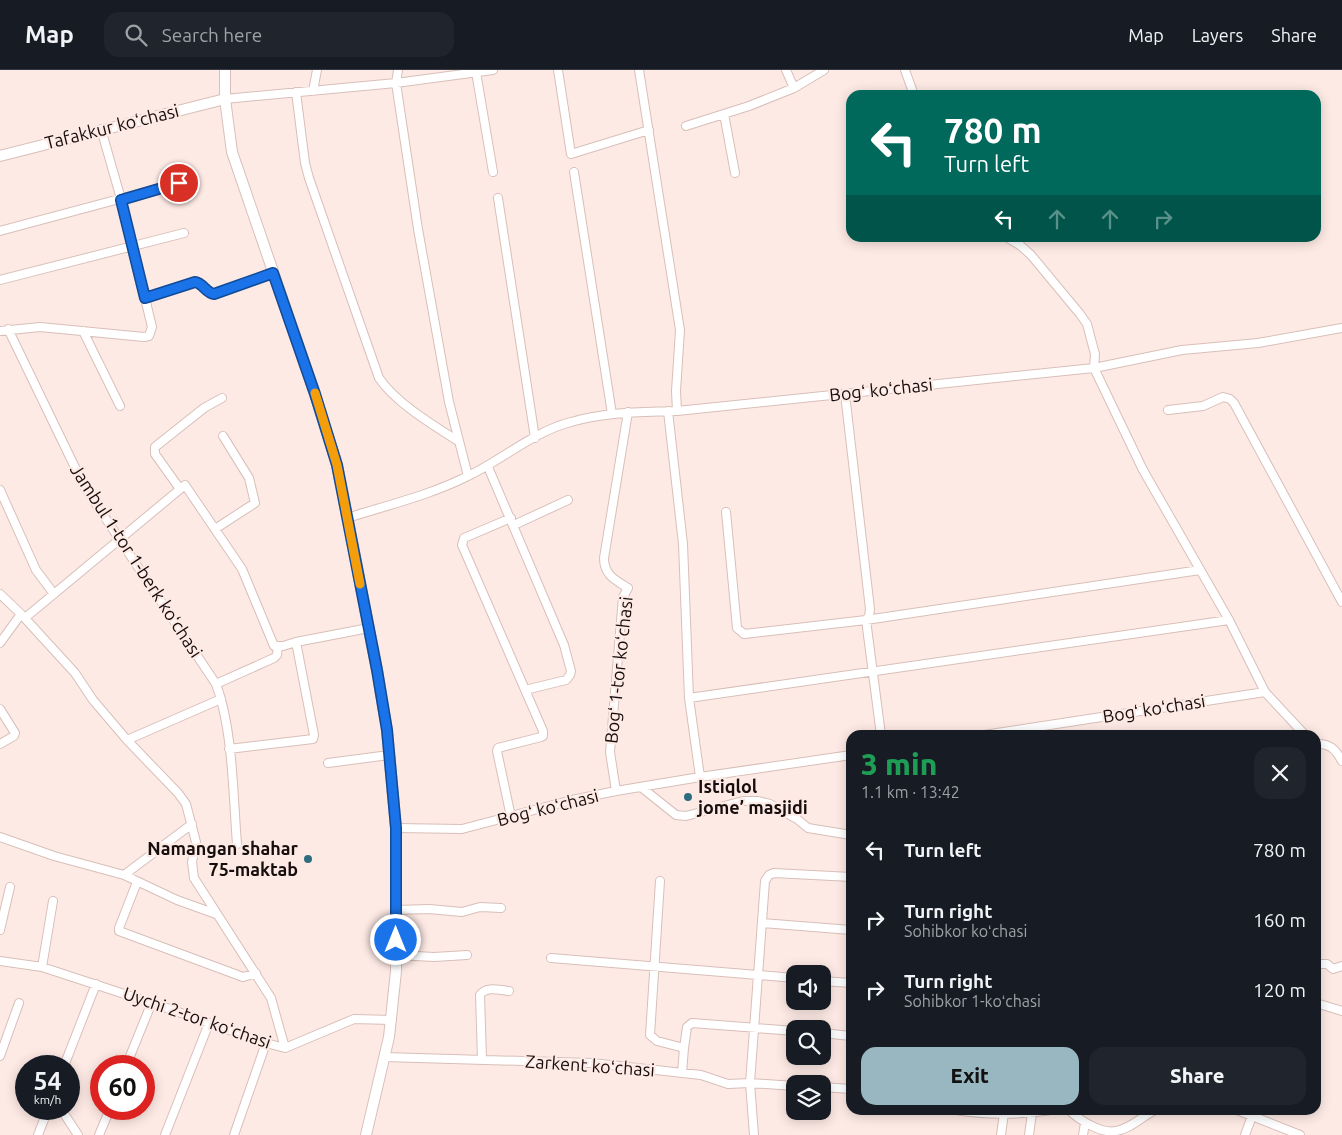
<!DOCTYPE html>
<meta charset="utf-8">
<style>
:root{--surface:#171b24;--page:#20242c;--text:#f1f3f6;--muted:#9ea1a6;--line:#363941;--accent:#98b7c1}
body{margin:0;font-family:Ubuntu,sans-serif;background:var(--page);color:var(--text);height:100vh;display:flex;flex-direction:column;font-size:19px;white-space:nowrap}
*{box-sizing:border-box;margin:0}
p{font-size:16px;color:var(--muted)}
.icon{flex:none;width:28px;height:28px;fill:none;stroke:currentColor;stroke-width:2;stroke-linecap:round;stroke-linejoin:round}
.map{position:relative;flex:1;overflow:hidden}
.sheet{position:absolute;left:846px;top:660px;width:475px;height:385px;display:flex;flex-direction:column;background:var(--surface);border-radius:15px;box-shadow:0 2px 12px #0003}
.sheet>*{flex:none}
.banner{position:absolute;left:846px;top:20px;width:475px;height:152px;border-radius:15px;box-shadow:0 2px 12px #0003;background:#00695c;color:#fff;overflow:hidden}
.buttons{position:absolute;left:786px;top:895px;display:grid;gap:10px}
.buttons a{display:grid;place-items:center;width:45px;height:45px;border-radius:10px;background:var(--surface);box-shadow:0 2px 12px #0003;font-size:25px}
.speed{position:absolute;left:15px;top:985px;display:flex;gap:10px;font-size:25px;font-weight:700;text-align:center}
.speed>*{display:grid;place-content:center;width:65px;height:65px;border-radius:50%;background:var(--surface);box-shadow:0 2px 12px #0003;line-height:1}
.speed small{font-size:12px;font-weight:400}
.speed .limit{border:8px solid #d22;background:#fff;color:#111}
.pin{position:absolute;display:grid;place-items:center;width:42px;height:42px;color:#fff;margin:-21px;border:2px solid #fff;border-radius:50%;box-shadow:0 1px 5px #0007}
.me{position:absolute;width:55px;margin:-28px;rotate:0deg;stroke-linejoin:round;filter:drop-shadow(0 0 4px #0008)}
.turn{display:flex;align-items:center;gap:18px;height:105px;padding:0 15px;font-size:22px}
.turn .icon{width:65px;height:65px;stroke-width:2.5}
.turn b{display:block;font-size:35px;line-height:42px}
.lanes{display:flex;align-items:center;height:48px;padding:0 15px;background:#0003;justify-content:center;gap:25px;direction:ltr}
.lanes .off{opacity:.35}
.round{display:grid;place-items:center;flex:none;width:52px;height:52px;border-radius:15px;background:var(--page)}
.head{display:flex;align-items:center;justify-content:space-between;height:85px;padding:0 15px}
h1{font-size:30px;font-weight:800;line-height:38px;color:#1e9e55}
.button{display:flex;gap:10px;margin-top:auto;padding:10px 15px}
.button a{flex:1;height:58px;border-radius:15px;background:var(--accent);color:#111;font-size:20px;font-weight:800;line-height:58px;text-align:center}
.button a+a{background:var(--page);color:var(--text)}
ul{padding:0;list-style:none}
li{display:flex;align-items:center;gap:15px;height:70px;padding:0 15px}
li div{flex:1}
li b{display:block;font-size:19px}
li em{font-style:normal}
header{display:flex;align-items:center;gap:30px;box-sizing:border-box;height:70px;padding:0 25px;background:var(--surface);border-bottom:1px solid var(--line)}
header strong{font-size:24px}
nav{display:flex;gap:28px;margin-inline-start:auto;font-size:18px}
.search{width:350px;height:45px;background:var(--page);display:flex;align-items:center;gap:12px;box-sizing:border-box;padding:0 18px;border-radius:15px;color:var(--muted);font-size:19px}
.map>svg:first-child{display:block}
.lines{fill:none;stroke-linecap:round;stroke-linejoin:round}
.minor-casing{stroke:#d8bfb9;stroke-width:10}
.major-casing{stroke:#d8bfb9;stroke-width:12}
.minor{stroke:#fff;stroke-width:8}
.major{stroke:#fff;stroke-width:10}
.route-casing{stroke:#114b97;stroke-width:12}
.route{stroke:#1a73e8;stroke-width:9}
.slow{stroke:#f59e0b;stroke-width:9}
.poi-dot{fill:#2c6e80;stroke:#feeae5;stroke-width:2}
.labels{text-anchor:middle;stroke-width:4.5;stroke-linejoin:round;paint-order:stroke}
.street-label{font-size:18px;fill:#160e0c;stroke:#feeae5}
.poi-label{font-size:18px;font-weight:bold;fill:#160e0c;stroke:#feeae5;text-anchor:start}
</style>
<header>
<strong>Map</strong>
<div class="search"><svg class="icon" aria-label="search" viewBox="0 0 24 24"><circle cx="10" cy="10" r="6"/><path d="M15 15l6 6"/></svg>Search here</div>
<nav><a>Map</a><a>Layers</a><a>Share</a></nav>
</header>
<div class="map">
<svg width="1342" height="1065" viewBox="0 0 1342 1065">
<rect width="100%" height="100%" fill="#feeae5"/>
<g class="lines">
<defs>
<path id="minor" d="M398 0 396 13 418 159 449 332 468 406
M558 0 571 84 649 60
M639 0 680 260 676 321 677 341
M786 0 794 18 824 0
M905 0 914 25
M476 2 493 102
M313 21 317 0
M296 22 305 93 309 108 379 308C396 333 433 355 458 371
M225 29 396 13 493 0
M724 44 735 103
M686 56 749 36 794 18
M574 102 612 344
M498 128 535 368
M0 161 179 113
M1008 168 1021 176 1031 185 1080 244 1087 254 1092 273 1095 284 1094 298 1143 400 1229 550 1265 622 1305 665
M0 210 184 163
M145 229 195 212C203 213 206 223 214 224L273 203
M8 259 84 416 216 614C233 659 233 725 237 774
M0 261 40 257 144 267 149 266 152 257 121 129 101 59
M83 261 120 336
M845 324 870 539 869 546 866 550 881 665
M1168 340 1203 336 1223 327 1230 329 1234 333 1342 532
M668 341 683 474 689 628 700 707
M488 397 564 575 571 601 570 605 566 610 525 620
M180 419 155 384V377L204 338 222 328
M0 420 36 500 54 524
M726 442 737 558 744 564 866 550 1200 500
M347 448C388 435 431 425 470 405 503 389 535 361 571 352 605 342 642 342 677 341L1094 298 1182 280 1258 273 1342 258
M511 448 464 468 462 475 543 661V666L541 667 498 678 497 681 511 747
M514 455 568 430
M215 459 255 433 249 408 223 366
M0 524 21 544 75 603 93 630 127 670 178 723 186 734 196 772 192 792 194 808 271 928 285 978
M25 548 185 415 242 499 274 576H283L296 572 369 558
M0 573 21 544
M216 614 274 588 277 585 278 576
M689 628 1229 550
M0 639 15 663 14 666 0 674
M984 665 1265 622
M127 670 221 629
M1316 674C1330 673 1336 680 1342 691
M229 679 313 669 314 665 296 572
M328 693 389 685
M641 717 676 745 686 746 743 731H758L770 734 797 749 808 758 851 765
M616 721 610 682 623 527 628 518C615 510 604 505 604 488L628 342
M396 758 462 759 572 730 616 721 700 707 851 685
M0 767 54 786 124 805 192 754
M124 805 177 830 216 844
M660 811 650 965 657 971 684 978 682 1003
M137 812 119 858V861L243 907 256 903
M396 840 429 839 462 842 480 837 501 838
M762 853 851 860
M0 860 10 817
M397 885 434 887 467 885
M551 888 795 908
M0 891 42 897 167 938 266 973 285 978 354 949 392 950
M1316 894H1327L1333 899 1342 896
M42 897 53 831
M822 911 851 913
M1316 933 1342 941
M822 963 851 966
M684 978 687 957 692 953 795 961
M0 986 19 933
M384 987 592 993 701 1005 728 1014 750 1013 795 1016
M482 989 480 925C486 916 499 920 509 921
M64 996 96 914
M126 996 152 932
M822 1017 851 1019
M61 1039 78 1065
M956 1040C987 1045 1019 1045 1051 1040
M1069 1040C1079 1050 1101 1064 1116 1061 1130 1059 1143 1046 1155 1040
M1237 1040 1300 1065
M38 1065 48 1039
M99 1065 110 1039
M165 1065 209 953
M234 1065 266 973
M754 1065 750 1013 765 811 769 805 774 803 851 807
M1001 1065 1004 1043
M1029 1065 1032 1043
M1083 1065 1085 1053
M1245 1065 1252 1046"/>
<path id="major" d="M225 0V29L232 82 315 324 337 395 377 600 387 660 396 758V901L389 967 366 1065
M0 86 225 29"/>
</defs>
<use href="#minor" class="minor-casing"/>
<use href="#major" class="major-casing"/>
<use href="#minor" class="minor"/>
<use href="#major" class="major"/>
</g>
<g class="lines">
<defs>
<path id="route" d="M179 113 121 130 145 228 195 212C203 213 206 223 214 224L273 203 315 324 337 395 377 600 387 660 396 758V870"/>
</defs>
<use href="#route" class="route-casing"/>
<use href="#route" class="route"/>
<path class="slow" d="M315 323 337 395 360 514"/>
</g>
<g class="poi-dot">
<circle cx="688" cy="727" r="5"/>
<circle cx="308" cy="789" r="5"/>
</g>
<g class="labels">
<g class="street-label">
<text transform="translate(112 57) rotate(-14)" y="6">Tafakkur koʻchasi</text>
<text transform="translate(881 320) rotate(-6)" y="6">Bogʻ koʻchasi</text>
<text transform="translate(136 491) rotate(57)" y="6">Jambul 1-tor 1-berk koʻchasi</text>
<text transform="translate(619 600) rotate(-84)" y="6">Bogʻ 1-tor koʻchasi</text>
<text transform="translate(1154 639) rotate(-9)" y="6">Bogʻ koʻchasi</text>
<text transform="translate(548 738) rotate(-14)" y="6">Bogʻ koʻchasi</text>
<text transform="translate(197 948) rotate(19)" y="6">Uychi 2-tor koʻchasi</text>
<text transform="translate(590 996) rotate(4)" y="6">Zarkent koʻchasi</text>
</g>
<g class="poi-label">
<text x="698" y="723">Istiqlol<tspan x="698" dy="21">jome’ masjidi</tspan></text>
<text x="298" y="785" text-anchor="end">Namangan shahar<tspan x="298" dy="21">75-maktab</tspan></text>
</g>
</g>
</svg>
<div class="buttons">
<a><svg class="icon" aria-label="sound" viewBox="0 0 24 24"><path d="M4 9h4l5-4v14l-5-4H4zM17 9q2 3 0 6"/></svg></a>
<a><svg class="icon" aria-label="search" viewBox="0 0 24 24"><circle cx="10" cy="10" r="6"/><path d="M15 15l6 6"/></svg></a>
<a><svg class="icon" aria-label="layers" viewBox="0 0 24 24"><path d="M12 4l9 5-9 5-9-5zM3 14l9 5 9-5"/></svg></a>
</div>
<div class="speed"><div>54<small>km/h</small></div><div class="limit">60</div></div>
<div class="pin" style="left:179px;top:113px;background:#d93025"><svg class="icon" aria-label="arrive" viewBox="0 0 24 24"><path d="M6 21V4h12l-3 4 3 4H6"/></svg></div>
<svg class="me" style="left:396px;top:870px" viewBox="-20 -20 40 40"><circle r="17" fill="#1a73e8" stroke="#fff" stroke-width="3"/><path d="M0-11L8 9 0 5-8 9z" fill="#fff"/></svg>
<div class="banner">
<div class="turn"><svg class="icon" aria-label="left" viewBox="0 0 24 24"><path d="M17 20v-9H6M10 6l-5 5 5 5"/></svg><div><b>780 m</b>Turn left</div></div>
<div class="lanes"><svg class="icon" aria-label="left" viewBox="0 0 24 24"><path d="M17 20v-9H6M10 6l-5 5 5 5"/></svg><svg class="icon off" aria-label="ahead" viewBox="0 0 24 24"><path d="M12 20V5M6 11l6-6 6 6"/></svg><svg class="icon off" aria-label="ahead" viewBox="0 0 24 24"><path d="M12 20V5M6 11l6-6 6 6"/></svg><svg class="icon off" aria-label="right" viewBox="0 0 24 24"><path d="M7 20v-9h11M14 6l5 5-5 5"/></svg></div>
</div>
<section class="sheet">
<div class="head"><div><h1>3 min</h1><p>1.1 km · 13:42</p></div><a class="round"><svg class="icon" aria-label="close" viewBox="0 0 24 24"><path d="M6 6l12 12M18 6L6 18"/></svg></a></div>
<ul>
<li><svg class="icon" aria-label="left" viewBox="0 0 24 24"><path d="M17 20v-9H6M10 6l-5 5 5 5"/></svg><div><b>Turn left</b></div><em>780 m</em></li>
<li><svg class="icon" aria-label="right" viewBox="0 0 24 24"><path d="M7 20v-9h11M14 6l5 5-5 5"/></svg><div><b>Turn right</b><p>Sohibkor koʻchasi</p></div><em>160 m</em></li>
<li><svg class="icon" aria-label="right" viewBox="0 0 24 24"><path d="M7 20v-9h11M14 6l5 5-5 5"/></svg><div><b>Turn right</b><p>Sohibkor 1-koʻchasi</p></div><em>120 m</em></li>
</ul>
<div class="button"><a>Exit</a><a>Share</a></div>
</section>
</div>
